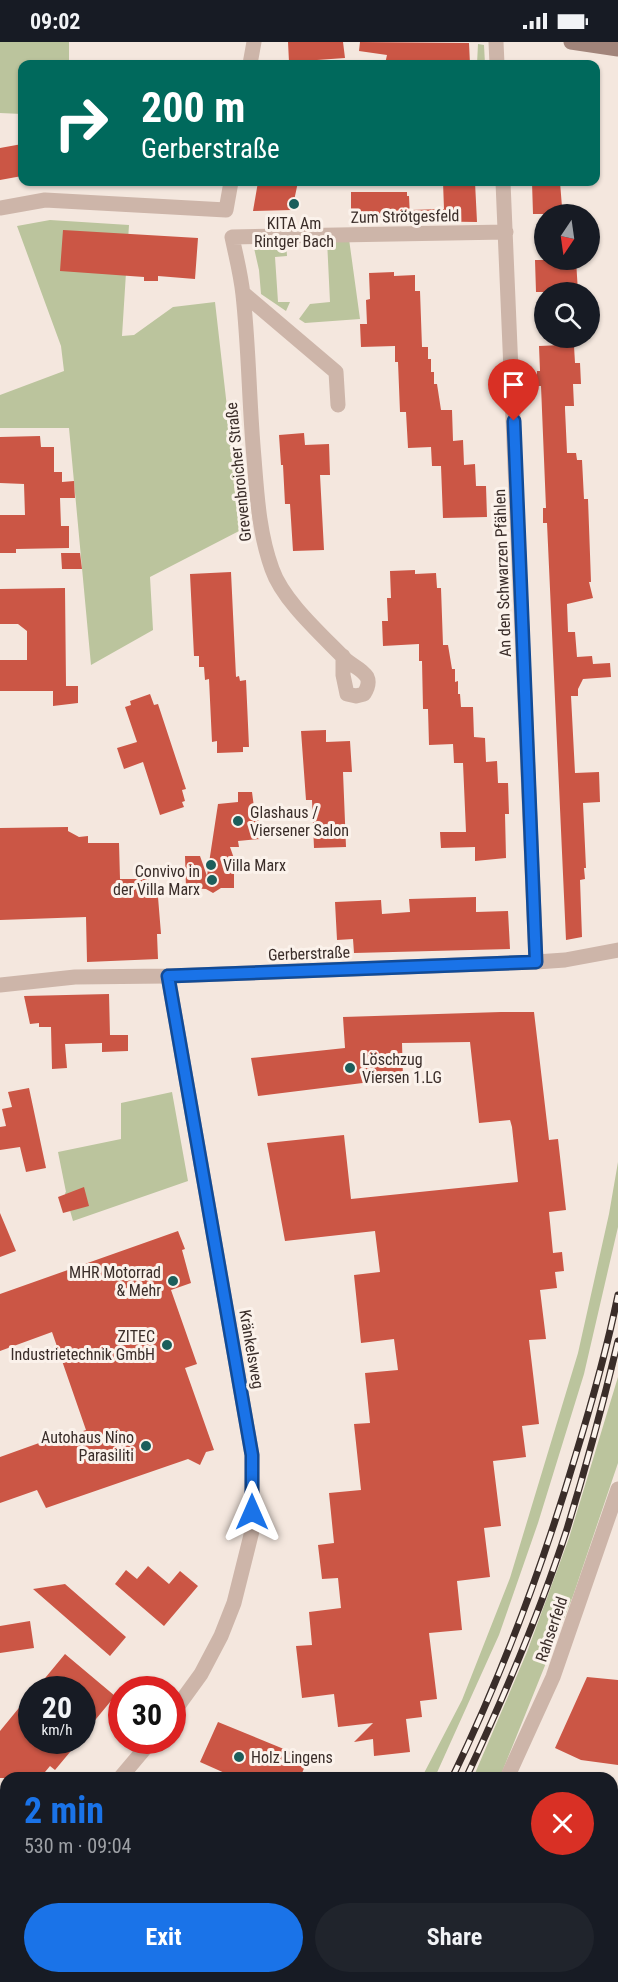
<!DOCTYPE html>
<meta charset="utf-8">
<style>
:root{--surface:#171b24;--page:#20242c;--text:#f1f3f6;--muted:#9ea1a6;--accent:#1a73e8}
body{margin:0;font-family:"Roboto Condensed",sans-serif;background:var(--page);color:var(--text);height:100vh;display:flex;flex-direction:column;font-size:22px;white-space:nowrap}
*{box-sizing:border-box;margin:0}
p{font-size:20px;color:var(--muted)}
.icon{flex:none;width:33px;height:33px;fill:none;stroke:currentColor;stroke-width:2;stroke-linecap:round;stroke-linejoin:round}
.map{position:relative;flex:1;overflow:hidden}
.side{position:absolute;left:0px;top:1730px;width:618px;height:212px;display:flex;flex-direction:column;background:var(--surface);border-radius:18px 18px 0 0;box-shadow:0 2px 4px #0004}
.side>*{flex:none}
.hud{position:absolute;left:18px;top:18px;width:582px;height:126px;border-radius:12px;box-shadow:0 2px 4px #0004;background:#00695c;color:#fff;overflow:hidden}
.needle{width:39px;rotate:193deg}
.fabs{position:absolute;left:534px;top:162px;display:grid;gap:12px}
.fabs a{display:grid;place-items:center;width:66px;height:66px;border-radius:50%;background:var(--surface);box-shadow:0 2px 4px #0004;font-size:30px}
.speed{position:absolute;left:18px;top:1634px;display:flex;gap:12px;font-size:30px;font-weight:700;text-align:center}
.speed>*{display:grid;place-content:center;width:78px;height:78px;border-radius:50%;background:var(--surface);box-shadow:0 2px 4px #0004;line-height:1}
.speed small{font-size:15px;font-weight:400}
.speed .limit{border:9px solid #d22;background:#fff;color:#111}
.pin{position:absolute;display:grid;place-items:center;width:51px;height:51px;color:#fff;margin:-62px -26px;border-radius:50% 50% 50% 0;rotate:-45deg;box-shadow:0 0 6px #0007}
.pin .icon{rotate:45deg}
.me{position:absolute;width:66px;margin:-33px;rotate:0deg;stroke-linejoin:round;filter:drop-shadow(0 0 4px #0008)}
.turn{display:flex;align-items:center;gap:21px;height:126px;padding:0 24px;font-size:27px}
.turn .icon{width:78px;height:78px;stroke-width:2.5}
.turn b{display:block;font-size:42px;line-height:51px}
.round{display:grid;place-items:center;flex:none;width:63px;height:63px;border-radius:32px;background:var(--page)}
.head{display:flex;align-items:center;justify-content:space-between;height:102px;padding:0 24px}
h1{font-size:36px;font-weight:700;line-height:45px;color:var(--accent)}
.primary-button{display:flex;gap:12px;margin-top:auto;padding:12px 24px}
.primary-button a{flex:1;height:69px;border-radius:36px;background:var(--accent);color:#fff;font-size:24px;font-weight:700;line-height:69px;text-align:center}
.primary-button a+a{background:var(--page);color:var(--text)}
.status{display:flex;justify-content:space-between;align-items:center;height:42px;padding:0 30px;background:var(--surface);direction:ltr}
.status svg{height:16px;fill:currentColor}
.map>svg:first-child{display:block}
.green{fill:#bbc49d}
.building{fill:#cb5645}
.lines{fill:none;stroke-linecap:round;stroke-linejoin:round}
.minor{stroke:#cdb5a9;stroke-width:15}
.tertiary{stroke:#cdb5a9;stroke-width:15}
.secondary{stroke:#a1847a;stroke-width:15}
.rail-casing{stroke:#3a2d29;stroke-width:7}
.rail{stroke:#fbf2eb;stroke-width:4.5;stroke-dasharray:14;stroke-linecap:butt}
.route-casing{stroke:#114b97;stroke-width:15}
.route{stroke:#1a73e8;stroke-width:10}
.poi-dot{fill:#1c5e5b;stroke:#fbf2eb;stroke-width:2}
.labels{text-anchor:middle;stroke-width:6;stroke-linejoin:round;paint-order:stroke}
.street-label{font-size:16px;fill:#3a2d29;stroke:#fbf2eb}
.poi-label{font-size:16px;fill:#3a2d29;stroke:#fbf2eb;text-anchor:start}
</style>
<div class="status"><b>09:02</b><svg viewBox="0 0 49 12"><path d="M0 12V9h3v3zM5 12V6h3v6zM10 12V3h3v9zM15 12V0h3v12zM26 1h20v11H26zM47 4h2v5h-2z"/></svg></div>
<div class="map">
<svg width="618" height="1940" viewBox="0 0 618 1940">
<rect width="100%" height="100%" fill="#f4e7de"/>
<path class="green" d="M0 0H69V22H22V72L0 71Z
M478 2 484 3 485 22H477Z
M50 178 129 183 122 294 134 293 173 265 215 260 241 488 150 535 153 588 91 623 69 386H0V353L64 329 61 304 17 184Z
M349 197 360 277 305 281 299 277 310 262 330 260 327 198Z
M286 199 287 214 275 215 278 260H290L286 269 261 252 259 228 254 206 261 200Z
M172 1050 188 1139 73 1179 65 1151 66 1150 58 1110 121 1097V1061Z
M618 1120V1185L584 1332 538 1481 499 1593 435 1735H422L462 1658 510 1536 578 1311 609 1172Z
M618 1335V1421L573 1554 500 1735 473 1736 527 1610 569 1496Z"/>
<path class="building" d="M288 0H343L345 16 289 20Z
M360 0 469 1 470 22 439 21V22H385L387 13 359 9Z
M22 102V134L0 138V106Z
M258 140H298L292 168 253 169Z
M443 140H475L477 180 410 179V168L444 167Z
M532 140H560L562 165H553V172H533Z
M351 150H407V154H409L410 176H360V168H351Z
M63 188 198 196 195 237 158 234V239H144V235L60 229Z
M535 218H576L578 250H536Z
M394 230V234L415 233V249H420L422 305H428V317H431V330H434V342H437L441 368H452L453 399 463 398 464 423 475 422 476 444H486L487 475 443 476 441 424H432L431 405 408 406 406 370H400L398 320H395V304L361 305 360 282H367L366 258 370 257 369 231Z
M562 303 563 305 574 304 575 321H580L581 342H573L574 364H565V367L567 411H576L577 418H582L584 457H588L591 540H589L593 556 567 562 568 590H575L577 615 592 614 593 622 610 621 611 635 583 637 578 647V654H571L575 731 599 730 600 760 583 761 586 826H584L585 837 580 838 582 895 566 898 547 481H543V466H546L541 344H537V329H540L539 304Z
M304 391 305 403 329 402 330 433H320L324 508 293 509 290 462H285L283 423H281L279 393Z
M40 394 41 405H54V430H62V440L74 439 75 456H60L61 484H69V506L16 507V511H0V473H25L24 442 0 441V395Z
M61 511H80L82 527H62Z
M415 528V532L436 531 437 546H441L443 603H448L452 627H455V640L458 639V652H460L461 665H473L474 695 485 696 486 720 497 719 498 741H508L509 772H505L506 816 475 819V805L441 806 440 790H466L463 721H454L453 702 429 703 428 667H423L422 619H419V602L383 604 382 579H388L387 556H391L390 529Z
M231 530 236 635 239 634 240 639 246 638 249 705H243V710L217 711V699L212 700 209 637 205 638 204 625H199V614H194L190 532Z
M65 546 66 644H78V661L53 664V649H0V618H27V589L18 582H0V547Z
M150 652 154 663 158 662 186 747 182 748 185 759 182 760 184 765 160 773 143 720 124 727 117 706 137 700 125 665 131 663 130 659Z
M326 688V700L350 699 352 730H343L346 805 314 806 312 758H306L301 689Z
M238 750H252L255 773H258L260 797 238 799 239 805H230L237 825 234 831V846H221L213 851 206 847 186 846 185 814H200L207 834 218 762 238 760Z
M68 785V789L79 795 88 794V801H119L120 837H149V855H158L161 892H157L158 917 87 920 86 875 0 878V786Z
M476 855V870L508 869 510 907 354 911 353 897 337 898 335 860 381 858 382 872 410 870 409 857Z
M109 952 110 993H128V1009L102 1010V1001L65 1002 67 1026 52 1027 51 985H39V981L30 982 24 954Z
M501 970H534L549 1098 558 1097 566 1168 549 1170 553 1211 562 1210 564 1229 555 1230 557 1246 540 1248 546 1297 529 1298 539 1382 522 1384 526 1415 493 1419 501 1484 484 1486 490 1535 457 1539 462 1588 429 1591 437 1657 420 1659 422 1675 406 1677 410 1710 374 1714 373 1697 354 1700 373 1681 338 1685 334 1652 302 1656 296 1604 312 1603 309 1570 341 1566 338 1536 322 1537 318 1503 334 1501 329 1451 361 1448 354 1382 370 1381 365 1331 398 1328 394 1297 361 1301 354 1233 380 1230 375 1189 285 1199 267 1101 344 1093 351 1157 518 1140 512 1085 510 1078 479 1081 470 1000 402 1001 403 1036 258 1054 251 1016 345 1006 343 975Z
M29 1046 46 1126 26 1130 20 1105 0 1108V1085L6 1084 2 1067 12 1065 8 1050Z
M84 1145 89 1164 63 1171 58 1155Z
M0 1171 16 1209 0 1215Z
M178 1189 185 1207 182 1208 191 1241 171 1248 197 1322 185 1326 214 1408 206 1410 200 1423 188 1417 46 1466 37 1448 0 1461V1415L53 1396 54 1399 86 1388 52 1290 0 1309V1252Z
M148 1524 169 1542 180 1529 198 1544 164 1584 115 1542 126 1528 137 1537Z
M65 1542 126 1595 110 1614 33 1547Z
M30 1579 34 1606 0 1611V1584Z
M65 1612 115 1654 82 1694V1647H36Z
M587 1635 618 1638V1723L581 1718 555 1706Z
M32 1650V1698H80L55 1728 50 1724 40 1736H0V1689Z
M218 1680 296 1712 293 1719 305 1724 300 1736H236L200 1720Z"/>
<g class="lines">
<path class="minor" d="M496 0 497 22
M250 22 254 0
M503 140 536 920
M0 166 45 158 226 168 231 140
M243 251 336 330 338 363
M343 614V633L347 652 356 654 364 652C367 647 370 641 367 635 362 627 353 624 346 618 322 593 283 559 272 527 259 491 257 454 254 416 249 361 249 307 243 253 241 233 236 214 232 195L506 190
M168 934 252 1413V1489L234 1561 221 1594 201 1632 172 1672
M120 1736 152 1698
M507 1736 553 1635 618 1447
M0 1874 6 1867
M400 1940 403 1935"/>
<path class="tertiary" d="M0 943 75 935 168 934 536 920 565 918 618 908"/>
<path class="secondary" d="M571 0 618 7"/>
<defs>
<path id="rail" d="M452 1736C503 1631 543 1523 576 1412 592 1360 607 1306 618 1253
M466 1736C503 1657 540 1570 567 1487 586 1425 603 1362 618 1299
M348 1940 351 1935
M363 1940 366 1935"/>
</defs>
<use href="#rail" class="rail-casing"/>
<use href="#rail" class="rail"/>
</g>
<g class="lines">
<defs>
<path id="route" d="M252 1470V1413L168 934 536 920 514 379"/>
</defs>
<use href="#route" class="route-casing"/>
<use href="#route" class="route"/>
</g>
<g class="poi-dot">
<circle cx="294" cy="162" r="6"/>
<circle cx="238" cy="779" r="6"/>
<circle cx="211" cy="823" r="6"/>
<circle cx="212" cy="838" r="6"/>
<circle cx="350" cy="1026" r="6"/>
<circle cx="173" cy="1239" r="6"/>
<circle cx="167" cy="1303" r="6"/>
<circle cx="146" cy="1404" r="6"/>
<circle cx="239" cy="1715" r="6"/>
</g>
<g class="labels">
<g class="street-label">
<text transform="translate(405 174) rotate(-1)" y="6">Zum Strötgesfeld</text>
<text transform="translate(238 430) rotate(-96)" y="6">Grevenbroicher Straße</text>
<text transform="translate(502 531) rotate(-92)" y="6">An den Schwarzen Pfählen</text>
<text transform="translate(309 911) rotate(-2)" y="6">Gerberstraße</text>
<text transform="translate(252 1307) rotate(80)" y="6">Kränkelsweg</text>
<text transform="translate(551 1587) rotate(-71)" y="6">Rahserfeld</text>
</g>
<g class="poi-label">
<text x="294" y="187" text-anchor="middle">KITA Am<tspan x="294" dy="18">Rintger Bach</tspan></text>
<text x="250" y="776">Glashaus /<tspan x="250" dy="18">Viersener Salon</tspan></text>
<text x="223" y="829">Villa Marx</text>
<text x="200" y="835" text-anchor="end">Convivo in<tspan x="200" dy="18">der Villa Marx</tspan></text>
<text x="362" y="1023">Löschzug<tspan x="362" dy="18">Viersen 1.LG</tspan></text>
<text x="161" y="1236" text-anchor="end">MHR Motorrad<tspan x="161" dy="18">&amp; Mehr</tspan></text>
<text x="155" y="1300" text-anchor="end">ZITEC<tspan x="155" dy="18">Industrietechnik GmbH</tspan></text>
<text x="134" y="1401" text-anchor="end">Autohaus Nino<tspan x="134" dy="18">Parasiliti</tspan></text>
<text x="251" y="1721">Holz Lingens</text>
</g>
</g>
</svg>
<div class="fabs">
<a><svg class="needle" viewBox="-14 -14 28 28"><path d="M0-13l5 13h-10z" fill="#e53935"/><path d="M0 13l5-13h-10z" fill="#9ea1a6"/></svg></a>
<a><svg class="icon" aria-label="search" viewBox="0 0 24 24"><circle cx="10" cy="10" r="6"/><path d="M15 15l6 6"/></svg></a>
</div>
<div class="speed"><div>20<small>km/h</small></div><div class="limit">30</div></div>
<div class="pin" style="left:514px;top:379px;background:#d93025"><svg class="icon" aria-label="arrive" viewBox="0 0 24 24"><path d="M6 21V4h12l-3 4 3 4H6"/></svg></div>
<svg class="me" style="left:252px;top:1470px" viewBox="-20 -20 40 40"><path d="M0-17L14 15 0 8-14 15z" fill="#1a73e8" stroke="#fff" stroke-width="4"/></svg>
<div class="hud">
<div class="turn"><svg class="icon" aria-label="right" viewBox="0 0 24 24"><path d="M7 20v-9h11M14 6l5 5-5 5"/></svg><div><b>200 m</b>Gerberstraße</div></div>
</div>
<section class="side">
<div class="head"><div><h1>2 min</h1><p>530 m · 09:04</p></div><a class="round" style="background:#d93025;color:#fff"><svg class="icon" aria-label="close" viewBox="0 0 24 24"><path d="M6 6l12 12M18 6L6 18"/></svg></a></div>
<div class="primary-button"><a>Exit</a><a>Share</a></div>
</section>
</div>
